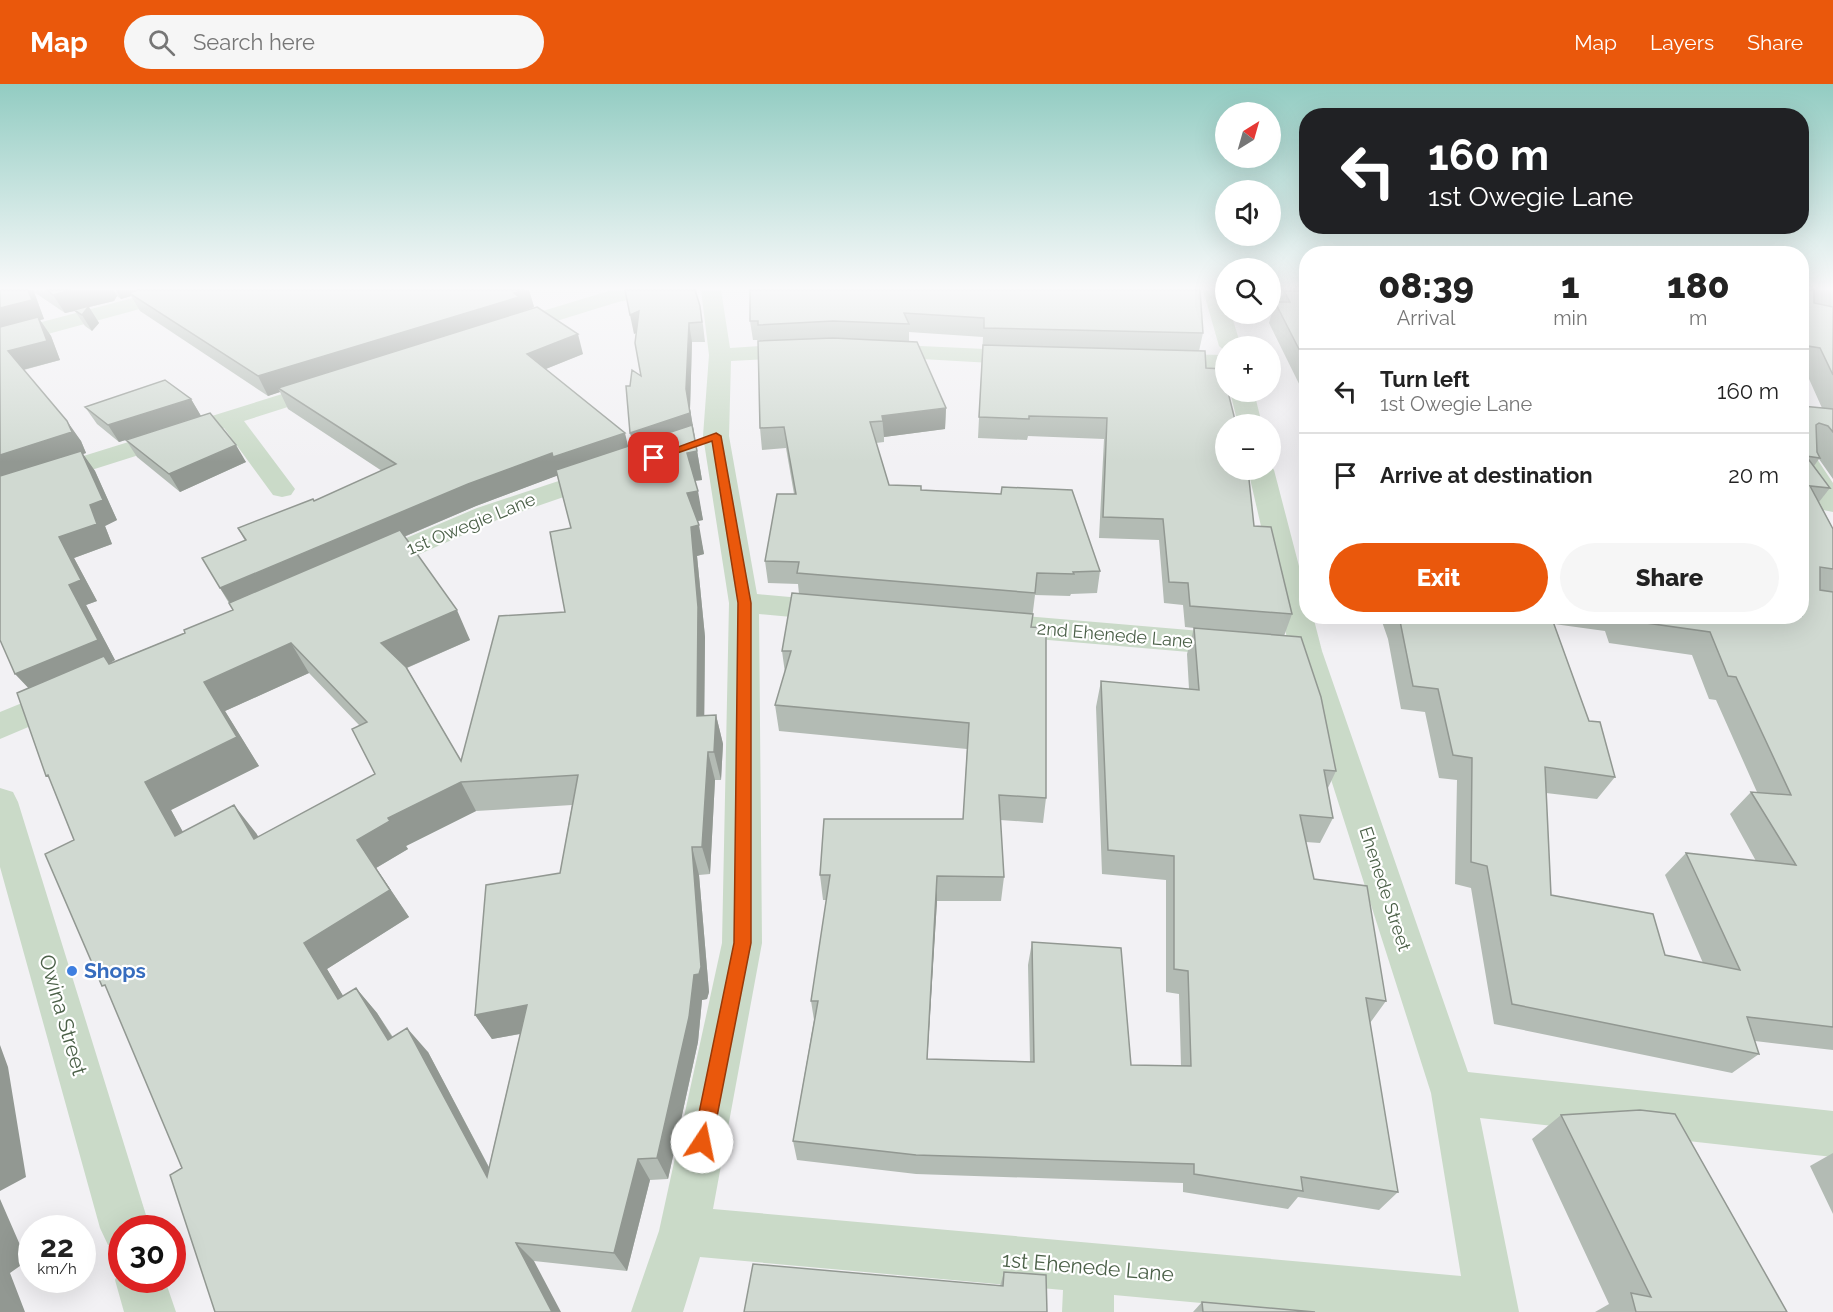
<!DOCTYPE html>
<meta charset="utf-8">
<style>
:root{--surface:#fff;--page:#f6f6f6;--text:#222;--muted:#767676;--line:#e0e0e0;--accent:#ea580c}
body{margin:0;font-family:Raleway,sans-serif;background:var(--page);color:var(--text);height:100vh;display:flex;flex-direction:column;font-size:22px;white-space:nowrap}
*{box-sizing:border-box;margin:0}
p{font-size:20px;color:var(--muted)}
.icon{flex:none;width:33px;height:33px;fill:none;stroke:currentColor;stroke-width:2;stroke-linecap:round;stroke-linejoin:round}
.map{position:relative;flex:1;overflow:hidden}
.details{position:absolute;left:1299px;top:162px;width:510px;height:378px;display:flex;flex-direction:column;background:var(--surface);border-radius:24px;box-shadow:0 6px 24px #0002}
.details>*{flex:none}
.top-card{position:absolute;left:1299px;top:24px;width:510px;height:126px;border-radius:24px;box-shadow:0 6px 24px #0002;background:#202124;color:#fff;overflow:hidden}
.needle{width:39px;rotate:37deg}
.fabs{position:absolute;left:1215px;top:18px;display:grid;gap:12px}
.fabs a{display:grid;place-items:center;width:66px;height:66px;border-radius:50%;background:var(--surface);box-shadow:0 6px 24px #0002;font-size:30px}
.speed{position:absolute;left:18px;top:1131px;display:flex;gap:12px;font-size:30px;font-weight:700;text-align:center}
.speed>*{display:grid;place-content:center;width:78px;height:78px;border-radius:50%;background:var(--surface);box-shadow:0 6px 24px #0002;line-height:1}
.speed small{font-size:15px;font-weight:400}
.speed .limit{border:9px solid #d22;background:#fff;color:#111}
.pin{position:absolute;display:grid;place-items:center;width:51px;height:51px;color:#fff;margin:-26px;border-radius:12px;box-shadow:0 3px 9px #0006}
.me{position:absolute;width:66px;margin:-33px;rotate:11deg;stroke-linejoin:round;filter:drop-shadow(0 0 4px #0008)}
.turn{display:flex;align-items:center;gap:21px;height:126px;padding:0 30px;font-size:27px}
.turn .icon{width:78px;height:78px;stroke-width:2.5}
.turn b{display:block;font-size:42px;line-height:51px}
.eta{display:flex;justify-content:space-evenly;align-items:center;height:102px;text-align:center}
.eta b{font-size:36px;font-weight:800;line-height:42px}
.action{display:flex;gap:12px;margin-top:auto;padding:12px 30px}
.action a{flex:1;height:69px;border-radius:36px;background:var(--accent);color:#fff;font-size:24px;font-weight:800;line-height:69px;text-align:center}
.action a+a{background:var(--page);color:var(--text)}
ul{padding:0;list-style:none}
li{display:flex;align-items:center;gap:18px;height:84px;padding:0 30px;border-top:2px solid var(--line)}
li div{flex:1}
li b{display:block;font-size:22px}
li em{font-style:normal}
header{display:flex;align-items:center;gap:36px;box-sizing:border-box;height:84px;padding:0 30px;background:var(--accent);color:#fff}
header strong{font-size:28px}
nav{display:flex;gap:33px;margin-inline-start:auto;font-size:21px}
.search{width:420px;height:54px;background:var(--page);display:flex;align-items:center;gap:15px;box-sizing:border-box;padding:0 21px;border-radius:33px;color:var(--muted);font-size:22px}
.map>svg:first-child{display:block}
.lines{fill:none;stroke-linecap:round;stroke-linejoin:round}
.minor{fill:#cadac8;fill-rule:evenodd}
.wall{fill:#b3bbb4;fill-rule:evenodd}
.shaded-wall{fill:#929892}
.building{fill:#d0d9d1;stroke:#929892;stroke-width:1.5;fill-rule:evenodd}
.route{fill:#ea580c;stroke:#983908;stroke-width:1.5}
.shop-dot{fill:#3f7fe0;stroke:#fff;stroke-width:2}
.labels{text-anchor:middle;stroke-width:4.5;stroke-linejoin:round;paint-order:stroke}
.street-label{font-size:18px;fill:#4b6048;stroke:#fff}
.near-shop-label{font-size:21px;font-weight:bold;fill:#366cbe;stroke:#fff;text-anchor:start}
.near-street-label{font-size:21px;fill:#4b6048;stroke:#fff}
</style>
<header>
<strong>Map</strong>
<div class="search"><svg class="icon" aria-label="search" viewBox="0 0 24 24"><circle cx="10" cy="10" r="6"/><path d="M15 15l6 6"/></svg>Search here</div>
<nav><a>Map</a><a>Layers</a><a>Share</a></nav>
</header>
<div class="map">
<svg width="1833" height="1228" viewBox="0 0 1833 1228">
<rect width="100%" height="100%" fill="#f2f1f4"/>
<g class="lines">
<path class="minor" d="M163 206H198L195 210 0 263V249Z
M612 206H658L655 210 618 218 508 252 500 250 497 245 500 240Z
M701 206H721L730 264 804 259 812 261 815 266 812 271 804 273 731 277 729 352 757 510 835 517 846 520 850 527 846 534 835 537 759 530 762 859 713 1125 1461 1192 1431 1009 1290 567 1248 386H1270V381L1274 386 1306 509V532H1313L1322 567 1468 988 1833 1027V1073L1480 1034 1519 1228H1299L1114 1211V1228H1062L1063 1206 700 1173 683 1228H631L659 1147 722 859 729 519 703 352 709 271Z
M1203 206H1223L1226 230H1231L1241 262H1226V268L1219 262Z
M1270 211 1306 214V226L1270 223Z
M877 260 1026 267 1034 269 1037 274 1034 279 1026 281 869 272 866 267 869 262Z
M1161 270 1226 271V285L1153 282 1150 277 1153 272Z
M327 296 335 298 339 303 335 308 244 337 295 405 291 411 282 413 273 411 224 344 0 415V398Z
M1230 308H1254L1262 340H1238Z
M1802 363 1811 366 1833 399V428L1823 426 1802 391Z
M604 382 613 384 617 390 613 396 497 436 379 488 369 490 359 488 355 481 359 474 477 424Z
M1000 530 1236 550 1247 553 1252 561 1247 569 1236 572 1000 552 989 548 985 541 989 534Z
M66 601 78 604 82 613 78 622 0 655V628Z
M0 704 13 708 18 718 150 1144H122V1167L108 1161 100 1144 0 783Z
M122 1180V1196H165L176 1228H124L115 1196Z"/>
</g>
<path class="wall" d="M0 206H529L534 223 523 227V228L583 270 546 285 628 362 633 360 630 302 641 292 636 249 634 250 695 206 703 241 705 258H692L690 325 702 396 695 397 703 436 697 437 704 470 697 472 705 553 704 632 716 631 723 660 721 696H715L710 790 699 791 709 908 707 915 702 916 698 958 668 1095 650 1096 627 1187 534 1177 182 1084 74 756 28 604ZM34 208 65 229 75 227 85 242 92 247 99 239 89 223 114 217 117 212 121 215 131 212 140 227 268 312 280 308 288 325 382 387 314 417 238 444 245 457 220 504 233 526 185 549 110 579 115 576 86 521 97 517 74 474 112 460 105 442 117 436 95 387 83 370 86 369 81 357 24 286 60 276 51 252 40 236 44 235ZM558 391 571 444 565 528 461 677 407 584 470 556 404 453 476 422ZM309 589 359 641 375 690 258 753 256 749 183 748 171 726 259 682 225 627ZM572 721 560 789 475 931 492 955 520 950 489 1083 428 968 393 953 377 929 356 904 343 912 327 885 409 833 376 784 408 765 406 762 476 727Z
M750 206 1203 249 1199 267 1206 284 1254 442 1292 530 1284 552 1336 687 1327 706 1333 734 1320 759 1306 758 1314 795 1386 917 1370 939 1398 1108 1379 1126 1298 1113 1288 1125 1183 1108V1099L916 1090 797 1076 793 1057 814 936 811 917 827 816H823L820 791 963 735 967 665 779 647 775 621 785 589 782 567 799 510 798 500 768 499 765 477 794 410 786 364 762 366 760 344V257L759 256H753L750 237ZM909 248 983 253 978 354 1027 356 1028 352 1104 355 1099 454 1159 456 1164 519 1183 521 1185 543 1194 544 1187 570 1189 605 1101 597 1096 623 1102 790 1166 796V908L1179 910 1181 982 1131 981 1032 858 1028 881 1030 978 927 975 937 817H1001L1004 793 1000 736 1043 739 1046 714 1031 543 1035 511 1070 512 1071 510 1097 509 1100 487 921 406 889 401 876 359 884 358V353L945 345 946 324 909 257Z
M1802 206H1833V395L1819 375 1814 382 1830 404 1819 418 1833 445V966L1755 957 1759 970 1732 989 1494 940 1471 804 1455 800 1457 696 1439 694 1425 628 1401 625 1388 555 1380 532H1802V322L1822 324 1805 286 1802 285ZM1554 540 1605 547 1609 559 1692 571 1709 615 1716 616 1757 708H1751L1730 730 1756 777 1686 769 1665 791 1703 879 1665 871 1551 811 1546 709 1597 715 1615 693 1589 637Z
M1284 207H1306V314L1269 239 1275 218H1281Z
M191 315 201 332 246 378 180 408 137 373 126 356 119 358 97 340 85 323Z
M1561 1031 1787 1228H1595L1609 1220 1532 1055Z
M1833 1069V1130L1810 1082Z
M1004 1188 1047 1228 1000 1202Z
M1202 1218 1315 1228H1193Z"/>
<path class="shaded-wall" d="M28 206H32L34 208 44 235 40 236 51 252 60 276 22 286 8 267 0 247V224Z
M71 206H113L117 212 114 217 89 223 99 239 92 247 82 231 88 224 65 229 53 211Z
M116 206H153L129 209 131 212 121 215Z
M524 206H529L534 223 523 227 524 231 278 304 280 308 268 312 258 292Z
M639 227 643 246 634 250 630 231Z
M689 239 692 258 690 325 702 396 692 397 687 369H635L630 349 686 305Z
M578 250 583 270 533 290 527 270Z
M191 315 201 332 119 358 108 341Z
M946 324 945 345 884 353 882 332Z
M67 337 81 357 86 369 83 370 95 387 117 436 105 442 112 460 74 474 97 517 86 521 115 576 110 579 128 601 35 611 15 590 0 396V371Z
M625 349 630 370 559 391 476 422 234 525 220 504 468 400 552 369Z
M236 361 246 378 180 408 169 390Z
M698 407 703 436 693 438 687 409Z
M699 441 704 470 697 472 705 553 704 661 697 632 691 443Z
M457 526 470 556 397 588 381 559Z
M291 559 309 589 225 627 259 682 171 726 200 780 175 752 145 698 204 598Z
M716 631 723 660 721 696 714 668Z
M708 668 715 696 710 790 702 763Z
M461 698 476 727 406 762 408 765 376 784 409 833 327 885 360 940 338 915 304 859 357 756 388 734Z
M234 721 256 749 277 783 254 755Z
M692 763 699 791 709 908 707 915 702 916 698 958 668 1095 657 1074Z
M937 792V817L926 997 927 975Z
M356 904 377 929 409 980 388 956Z
M527 921 542 946 492 955 475 931Z
M407 944 428 968 505 1114 487 1093Z
M0 961 8 983 26 1093 0 1107Z
M638 1075 650 1096 627 1187 614 1169Z
M0 1115 27 1177 10 1189 25 1228H0Z
M516 1159 534 1177 561 1228H552Z"/>
<path class="building" d="M0 206H28L32 216 0 224Z
M47 206H71L53 211Z
M138 206H524L514 209 519 213 258 292 129 209Z
M625 206H695L700 222 702 238 689 239 686 305 690 329 630 349 626 302H630L632 286 641 292 635 259 639 227 630 231Z
M750 206H1200L1203 249 984 244V234L904 229 909 240 833 237 758 241V237H750Z
M1802 206H1815L1814 207V219L1833 223V291L1820 264 1802 261Z
M1284 207H1306V279L1275 218H1290Z
M89 222 82 231 74 226Z
M537 223 578 250 527 270 625 349 553 373 552 369 468 400 220 504 202 474 246 456 238 444 313 415 314 417 396 380 278 304Z
M38 233 47 257 8 267 67 337 72 348 0 371V243Z
M833 254 917 258 946 324 882 332 883 337 870 338 889 401 921 402V406L1001 410 1002 403 1072 406 1100 487 1073 488 1074 490 1037 489 1035 509 797 489 799 478 765 477 777 410H796L784 343 760 344 758 257Z
M983 261 1205 267 1206 284 1223 285 1226 295V308H1228L1236 340H1226V386H1248L1254 442 1271 443 1292 530 1190 522 1188 499 1169 498 1163 435 1103 433 1107 334 1029 332V335L979 333Z
M165 296 191 315 108 341 85 323Z
M1802 322 1833 325V348L1828 342 1819 339 1816 341 1817 368 1820 374 1806 372 1830 404 1810 402 1833 445V485L1820 483V506L1833 508V943L1747 933 1759 970 1512 920 1487 782 1471 778 1472 674 1453 671 1438 605 1413 602 1399 532H1551L1589 637 1600 638 1615 693 1545 683 1551 811 1653 830 1665 871 1740 886 1686 769 1796 781 1751 708 1791 711 1736 593 1728 592 1710 548 1625 536 1624 532H1802Z
M210 329 236 361 169 390 126 356Z
M692 341 697 367 687 369 698 407 687 409 699 441 691 443 698 523 697 632 716 631 714 668H708L702 763H692L701 883 699 890 694 891 689 933 657 1074 638 1075 614 1169 516 1159 552 1228H215L170 1091 182 1084 105 901 102 902 45 770 74 756 48 691 46 692 17 609 104 572 109 580 185 549 184 546 233 526 229 519 400 446 457 526 381 559 406 583 461 677 499 532 565 528 550 448 571 444 556 386ZM291 559 367 638 352 645 375 690 254 755 234 721 175 752 145 698 237 653 204 598ZM578 691 560 789 486 801 475 931 527 921 487 1093 407 944 388 956 356 904 338 915 304 859 390 806 357 756 390 737 388 734 461 698Z
M81 367 103 416 90 421 97 440 59 453 81 496 69 501 98 556 15 590 0 556V392Z
M792 509 1033 530 1031 543 1046 544V714L999 711 1004 793 937 792 927 975 1034 978 1032 858 1121 864 1131 981 1191 982 1188 887 1174 885V772L1108 766 1101 597 1199 606 1194 544 1301 553 1321 613 1336 687 1324 686 1333 734 1300 731 1314 795 1367 802 1386 917 1366 914 1398 1108 1301 1093 1303 1107 1194 1090V1080L916 1071 793 1057 818 917H811L830 791H820L824 735H963L969 639 775 621 791 567H782Z
M1640 1026 1675 1030 1787 1228H1636L1631 1209 1651 1213 1561 1031Z
M753 1180 1003 1202 1004 1188 1046 1191 1047 1228H744Z
M1202 1218 1315 1228H1203Z"/>
<linearGradient id="sky" x2="0" y2="1"><stop stop-color="#92ccc2"/><stop offset="0.54" stop-color="#f9f9fa"/><stop offset="1" stop-color="#f9f9fa" stop-opacity="0"/></linearGradient>
<rect width="1833" height="378" fill="url(#sky)"/>
<path class="route" d="M716 349 721 352 751 519V859L712 1058 709 1065 702 1068 695 1065 693 1058 734 859 738 519 712 357 657 376 654 377 648 374Z"/>
<circle class="shop-dot" cx="72" cy="887" r="6"/>
<g class="labels">
<g class="street-label">
<text transform="translate(471 440) rotate(-22)" y="6">1st Owegie Lane</text>
<text transform="translate(1115 551) rotate(5)" y="6">2nd Ehenede Lane</text>
<text transform="translate(1385 805) rotate(72)" y="6">Ehenede Street</text>
</g>
<g class="near-shop-label">
<text x="84" y="894">Shops</text>
</g>
<g class="near-street-label">
<text transform="translate(63 931) rotate(74)" y="7">Owina Street</text>
<text transform="translate(1088 1183) rotate(5)" y="7">1st Ehenede Lane</text>
</g>
</g>
</svg>
<div class="fabs">
<a><svg class="needle" viewBox="-14 -14 28 28"><path d="M0-13l5 13h-10z" fill="#e53935"/><path d="M0 13l5-13h-10z" fill="#767676"/></svg></a>
<a><svg class="icon" aria-label="sound" viewBox="0 0 24 24"><path d="M4 9h4l5-4v14l-5-4H4zM17 9q2 3 0 6"/></svg></a>
<a><svg class="icon" aria-label="search" viewBox="0 0 24 24"><circle cx="10" cy="10" r="6"/><path d="M15 15l6 6"/></svg></a>
<a>+</a>
<a>−</a>
</div>
<div class="speed"><div>22<small>km/h</small></div><div class="limit">30</div></div>
<div class="pin" style="left:654px;top:374px;background:#d93025"><svg class="icon" aria-label="arrive" viewBox="0 0 24 24"><path d="M6 21V4h12l-3 4 3 4H6"/></svg></div>
<svg class="me" style="left:702px;top:1058px" viewBox="-20 -20 40 40"><circle r="19" fill="#fff"/><path d="M0-13L10 11 0 6-10 11z" fill="#ea580c"/></svg>
<div class="top-card">
<div class="turn"><svg class="icon" aria-label="left" viewBox="0 0 24 24"><path d="M17 20v-9H6M10 6l-5 5 5 5"/></svg><div><b>160 m</b>1st Owegie Lane</div></div>
</div>
<section class="details">
<div class="eta">
<div><b>08:39</b><p>Arrival</p></div>
<div><b>1</b><p>min</p></div>
<div><b>180</b><p>m</p></div>
</div>
<ul>
<li><svg class="icon" aria-label="left" viewBox="0 0 24 24"><path d="M17 20v-9H6M10 6l-5 5 5 5"/></svg><div><b>Turn left</b><p>1st Owegie Lane</p></div><em>160 m</em></li>
<li><svg class="icon" aria-label="arrive" viewBox="0 0 24 24"><path d="M6 21V4h12l-3 4 3 4H6"/></svg><div><b>Arrive at destination</b></div><em>20 m</em></li>
</ul>
<div class="action"><a>Exit</a><a>Share</a></div>
</section>
</div>
